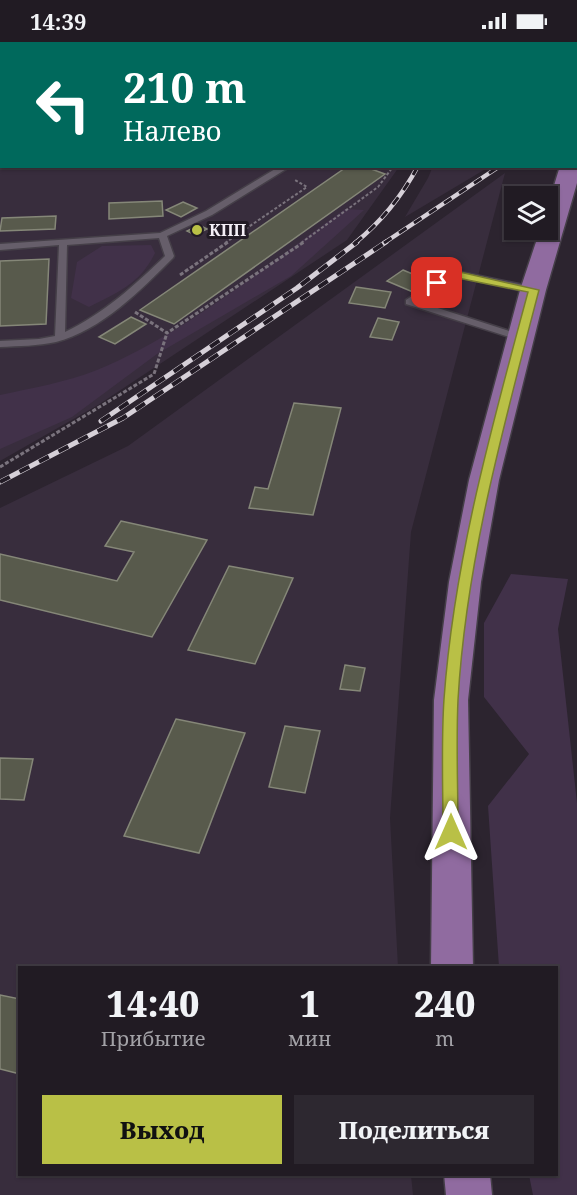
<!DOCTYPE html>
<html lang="ru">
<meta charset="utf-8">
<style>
:root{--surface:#211b23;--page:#2d2830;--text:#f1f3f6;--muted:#a2a1a6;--line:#3e3941;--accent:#b9c046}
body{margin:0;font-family:"Noto Serif",serif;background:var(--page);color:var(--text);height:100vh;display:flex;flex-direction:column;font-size:22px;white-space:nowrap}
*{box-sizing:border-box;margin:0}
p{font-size:20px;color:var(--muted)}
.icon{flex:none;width:33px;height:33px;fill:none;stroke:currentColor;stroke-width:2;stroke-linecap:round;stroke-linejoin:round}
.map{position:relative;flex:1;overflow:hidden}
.side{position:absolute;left:18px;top:924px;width:540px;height:210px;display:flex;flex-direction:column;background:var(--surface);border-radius:0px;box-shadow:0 2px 4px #0004,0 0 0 2px var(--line)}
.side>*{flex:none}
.hud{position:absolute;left:0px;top:0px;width:578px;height:126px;box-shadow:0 2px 4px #0004,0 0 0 2px var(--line);background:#00695c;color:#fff;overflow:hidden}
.fabs{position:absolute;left:504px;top:144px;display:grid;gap:12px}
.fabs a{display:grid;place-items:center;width:54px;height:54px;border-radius:0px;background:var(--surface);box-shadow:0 2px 4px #0004,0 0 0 2px var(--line);font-size:30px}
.pin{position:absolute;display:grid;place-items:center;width:51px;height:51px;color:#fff;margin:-26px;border-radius:12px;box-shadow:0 3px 9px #0006}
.me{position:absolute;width:66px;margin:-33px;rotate:0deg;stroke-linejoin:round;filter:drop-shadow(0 0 4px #0008)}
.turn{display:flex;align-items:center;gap:21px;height:126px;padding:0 24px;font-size:27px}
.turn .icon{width:78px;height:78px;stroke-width:2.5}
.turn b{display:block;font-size:42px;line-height:51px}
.eta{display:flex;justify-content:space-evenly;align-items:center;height:102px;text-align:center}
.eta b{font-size:36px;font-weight:800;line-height:42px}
.action{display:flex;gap:12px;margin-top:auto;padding:12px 24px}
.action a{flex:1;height:69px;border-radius:0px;background:var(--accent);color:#111;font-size:24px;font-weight:800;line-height:69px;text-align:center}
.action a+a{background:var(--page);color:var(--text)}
.status{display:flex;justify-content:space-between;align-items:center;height:42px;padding:0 30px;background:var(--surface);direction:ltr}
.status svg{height:16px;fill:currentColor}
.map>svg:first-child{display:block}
.built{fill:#382d3d}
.green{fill:#413149}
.building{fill:#585a4c;stroke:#858778;stroke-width:1.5}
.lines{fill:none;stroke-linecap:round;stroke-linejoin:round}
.lane-casing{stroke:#453f48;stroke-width:3}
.street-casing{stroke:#453f48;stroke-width:2}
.primary-casing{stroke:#453f48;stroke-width:3}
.path-far1{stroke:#7a737d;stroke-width:2;stroke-dasharray:3 2;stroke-linecap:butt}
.path{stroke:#7a737d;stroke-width:3;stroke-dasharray:4 2;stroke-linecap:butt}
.lane{fill:#665e6a;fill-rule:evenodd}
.street{fill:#665e6a;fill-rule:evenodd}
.primary{fill:#906ba0;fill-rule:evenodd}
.rail-far1-casing{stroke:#d6d0d8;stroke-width:4.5}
.rail-casing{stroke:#d6d0d8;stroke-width:5}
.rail-far1{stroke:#221b25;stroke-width:3;stroke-dasharray:9;stroke-linecap:butt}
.rail{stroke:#221b25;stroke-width:4;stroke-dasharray:11;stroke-linecap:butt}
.route{fill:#b9c046;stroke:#787d2e;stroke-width:1.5}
.poi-dot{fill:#b9c046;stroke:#221b25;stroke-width:2}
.labels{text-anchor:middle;stroke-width:6;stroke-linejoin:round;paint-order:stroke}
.far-poi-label{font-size:16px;font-weight:bold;fill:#f4eff6;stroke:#221b25;text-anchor:start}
</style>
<div class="status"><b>14:39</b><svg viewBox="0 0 49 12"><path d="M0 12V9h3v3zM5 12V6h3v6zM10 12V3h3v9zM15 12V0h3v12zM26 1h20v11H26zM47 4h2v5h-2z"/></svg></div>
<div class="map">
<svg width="577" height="1153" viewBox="0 0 577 1153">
<rect width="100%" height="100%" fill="#2c242f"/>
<path class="built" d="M0 0 378 1 2 2V124L399 125 347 198 98 363 0 419Z
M433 124 489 125 405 175 428 136Z
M505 131 411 490 390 776 398 925 20 926V1132L411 1133 413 1153H0V466L128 404Z"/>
<path class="green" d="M345 167 364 168 291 234 157 312 72 375 0 407V353C32 346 67 340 97 328 188 290 266 223 345 167Z
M151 203 155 211C140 242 118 250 89 265L71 256 77 220 102 204Z
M511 532 568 537 558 587 577 761V1153H533L529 1133 556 1132V926L499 925 488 764 529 712 484 655V581Z"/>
<path class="building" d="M0 0H154L2 2 0 81Z
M195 0H291V2H195Z
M348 124H363L385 132 174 282 140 268Z
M162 159 163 174 109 177V161Z
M183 160 197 166 181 175 166 168Z
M56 174 55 187 0 189 2 176Z
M199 183 207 187 195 193 187 189Z
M49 217 46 282 0 284V219Z
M403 228 451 248 434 259 387 239Z
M356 245 391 250 385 266 349 261Z
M131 275 146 282 115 302 99 295Z
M378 276 399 280 392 298 370 295Z
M294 361 341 366 313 473 249 466 255 445 268 447Z
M121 479 207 498 152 595 0 558V512L117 539 134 510 105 504Z
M229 524 293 536 255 622 188 608Z
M345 623 365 626 360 649 340 647Z
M176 677 245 691 199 811 124 794Z
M285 684 320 689 305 751 269 745Z
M0 716 33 717 24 758 0 757Z
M0 953 20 957V1032L0 1027Z"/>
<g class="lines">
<defs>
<path id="lane" d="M184 0H192V2H184Z
M470 0H478V2H471Z
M554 0H562L554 2Z
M280 124H291L212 173 167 194 174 214 173 216C141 248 102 288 56 300 38 304 19 304 0 305V299L39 297 55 294 59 203 0 208V202L160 191 206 169ZM159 196 165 214C135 243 103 272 65 290L67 203Z
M451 228 533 245 538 248 533 251 453 234 416 259 525 294V298H519L406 262V258Z"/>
<path id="street" d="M576 36H577V46H576Z
M0 82H2V92H0Z"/>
<path id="primary" d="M577 119V141L546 248 499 438 481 540 468 658 473 926H431L434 658 449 540 469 438 520 248 540 188H548V163L560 124H576Z
M444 1132H490L492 1153H446Z"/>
</defs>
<use href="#lane" class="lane-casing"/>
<use href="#street" class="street-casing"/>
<use href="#primary" class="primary-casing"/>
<path class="path-far1" d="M225 201 307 145 295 138
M301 201 378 145 392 126 385 124"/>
<path class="path" d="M180 233 228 200
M135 270 167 291 304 200
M0 425 154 332 167 291"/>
<use href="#lane" class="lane"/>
<use href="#street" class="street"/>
<use href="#primary" class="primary"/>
<defs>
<path id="rail-far1" d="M393 0 395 2
M355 201C381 180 402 154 418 124
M384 201 500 124"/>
<path id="rail" d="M101 379 297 246 357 200
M0 440 123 376 386 200"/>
</defs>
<use href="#rail-far1" class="rail-far1-casing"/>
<use href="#rail" class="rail-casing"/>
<use href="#rail-far1" class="rail-far1"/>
<use href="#rail" class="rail"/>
</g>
<path class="route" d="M451 228 539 248C504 383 466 518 458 658 456 701 458 746 458 790L451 796 443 790C443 746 441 701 444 657 454 518 492 384 528 250L453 235 441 243H434V238Z"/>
<circle class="poi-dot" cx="197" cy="188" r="6"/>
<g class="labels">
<g class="far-poi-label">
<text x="209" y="194">КПП</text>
</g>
</g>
</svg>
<div class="fabs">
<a><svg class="icon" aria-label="layers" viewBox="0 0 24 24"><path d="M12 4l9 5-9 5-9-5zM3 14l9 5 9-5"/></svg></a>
</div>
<div class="pin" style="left:437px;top:241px;background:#d93025"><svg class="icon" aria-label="arrive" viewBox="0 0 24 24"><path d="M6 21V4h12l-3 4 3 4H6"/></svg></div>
<svg class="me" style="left:451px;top:790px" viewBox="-20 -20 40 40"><path d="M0-17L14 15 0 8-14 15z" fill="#b9c046" stroke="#fff" stroke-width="4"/></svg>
<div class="hud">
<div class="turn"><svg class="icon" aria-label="left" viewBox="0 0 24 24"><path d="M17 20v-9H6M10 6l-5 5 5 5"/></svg><div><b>210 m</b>Налево</div></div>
</div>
<section class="side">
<div class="eta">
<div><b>14:40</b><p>Прибытие</p></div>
<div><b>1</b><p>мин</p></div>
<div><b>240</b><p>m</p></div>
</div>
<div class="action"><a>Выход</a><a>Поделиться</a></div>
</section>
</div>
